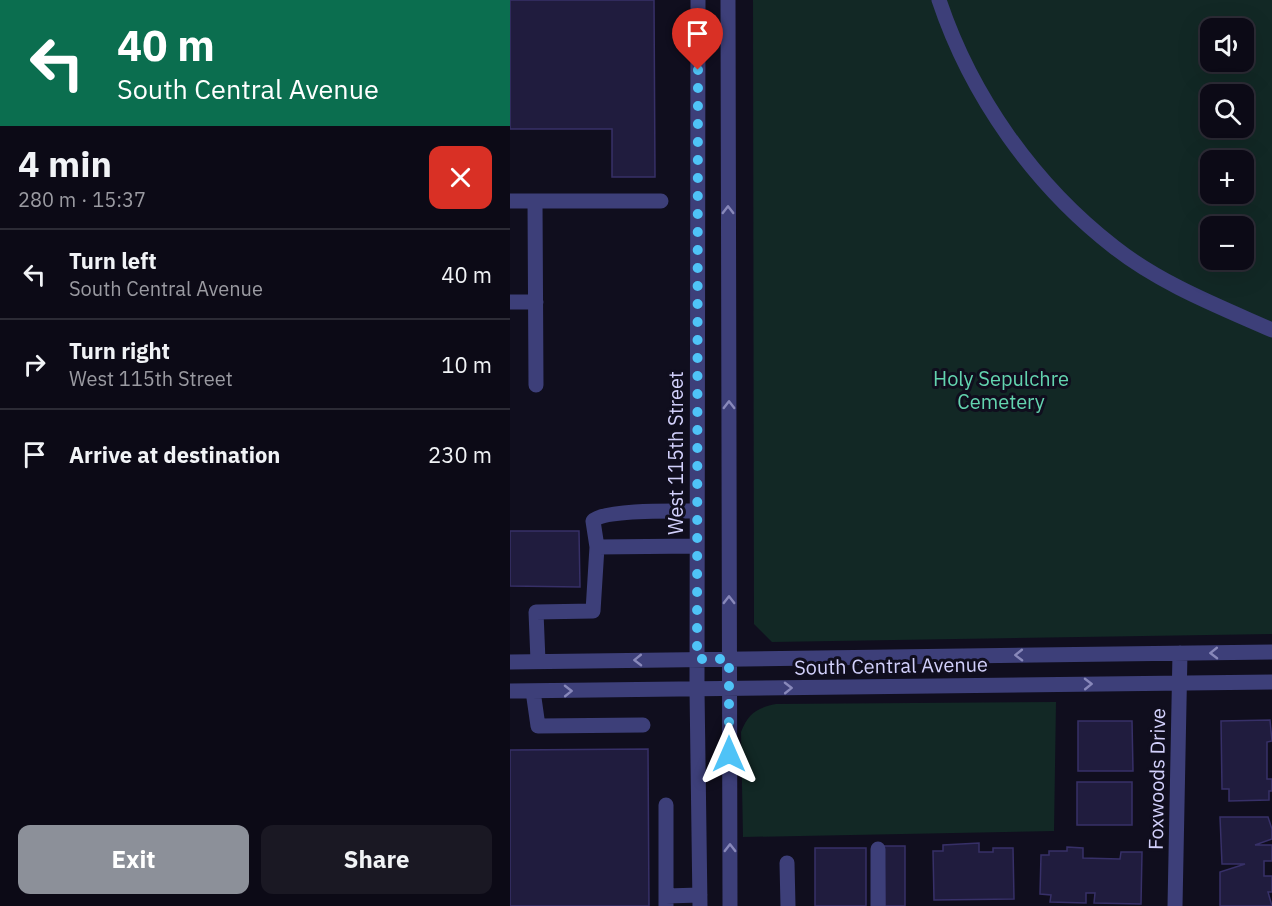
<!DOCTYPE html>
<meta charset="utf-8">
<style>
:root{--surface:#0c0a16;--page:#1a1823;--text:#f1f3f6;--muted:#9a9aa1;--line:#2c2b35;--accent:#8c9099}
body{margin:0;font-family:"IBM Plex Sans",sans-serif;background:var(--page);color:var(--text);height:100vh;display:flex;flex-direction:column;font-size:22px;white-space:nowrap}
*{box-sizing:border-box;margin:0}
p{font-size:20px;color:var(--muted)}
.icon{flex:none;width:33px;height:33px;fill:none;stroke:currentColor;stroke-width:2;stroke-linecap:round;stroke-linejoin:round}
.map{position:relative;flex:1;overflow:hidden}
.sheet{display:flex;flex-direction:column;background:var(--surface);width:510px}
.sheet>*{flex:none}
.banner{background:#0b6e4f;color:#fff;overflow:hidden}
.controls{position:absolute;left:690px;top:18px;display:grid;gap:12px}
.controls a{display:grid;place-items:center;width:54px;height:54px;border-radius:12px;background:var(--surface);box-shadow:0 6px 24px #0002,0 0 0 2px var(--line);font-size:30px}
.pin{position:absolute;display:grid;place-items:center;width:51px;height:51px;color:#fff;margin:-62px -26px;border-radius:50% 50% 50% 0;rotate:-45deg;box-shadow:0 0 6px #0007}
.pin .icon{rotate:45deg}
.me{position:absolute;width:66px;margin:-33px;rotate:0deg;stroke-linejoin:round;filter:drop-shadow(0 0 4px #0008)}
.turn{display:flex;align-items:center;gap:21px;height:126px;padding:0 18px;font-size:27px}
.turn .icon{width:78px;height:78px;stroke-width:2.5}
.turn b{display:block;font-size:42px;line-height:51px}
.round{display:grid;place-items:center;flex:none;width:63px;height:63px;border-radius:12px;background:var(--page)}
.overview{display:flex;align-items:center;justify-content:space-between;height:102px;padding:0 18px}
h1{font-size:36px;font-weight:700;line-height:45px}
.button{display:flex;gap:12px;margin-top:auto;padding:12px 18px}
.button a{flex:1;height:69px;border-radius:12px;background:var(--accent);color:#fff;font-size:24px;font-weight:700;line-height:69px;text-align:center}
.button a+a{background:var(--page);color:var(--text)}
ul{padding:0;list-style:none}
li{display:flex;align-items:center;gap:18px;height:90px;padding:0 18px;border-top:2px solid var(--line)}
li div{flex:1}
li b{display:block;font-size:22px}
li em{font-style:normal}
main{display:flex;flex:1;min-height:0}
.map>svg:first-child{display:block}
.green{fill:#122825;fill-rule:evenodd}
.building{fill:#201c3e;stroke:#373068;stroke-width:1.5}
.lines{fill:none;stroke-linecap:round;stroke-linejoin:round}
.minor{stroke:#3d3f79;stroke-width:15}
.oneway{stroke:#8888ba}
.route{stroke:#4fc3f7;stroke-width:10;stroke-dasharray:0 18}
.labels{text-anchor:middle;stroke-width:6;stroke-linejoin:round;paint-order:stroke}
.park-label{font-size:20px;fill:#63d4af;stroke:#100e1e}
.street-label{font-size:20px;fill:#d2d0fb;stroke:#100e1e}
</style>
<main>
<section class="sheet">
<div class="banner">
<div class="turn"><svg class="icon" aria-label="left" viewBox="0 0 24 24"><path d="M17 20v-9H6M10 6l-5 5 5 5"/></svg><div><b>40 m</b>South Central Avenue</div></div>
</div>
<div class="overview"><div><h1>4 min</h1><p>280 m · 15:37</p></div><a class="round" style="background:#d93025;color:#fff"><svg class="icon" aria-label="close" viewBox="0 0 24 24"><path d="M6 6l12 12M18 6L6 18"/></svg></a></div>
<ul>
<li><svg class="icon" aria-label="left" viewBox="0 0 24 24"><path d="M17 20v-9H6M10 6l-5 5 5 5"/></svg><div><b>Turn left</b><p>South Central Avenue</p></div><em>40 m</em></li>
<li><svg class="icon" aria-label="right" viewBox="0 0 24 24"><path d="M7 20v-9h11M14 6l5 5-5 5"/></svg><div><b>Turn right</b><p>West 115th Street</p></div><em>10 m</em></li>
<li><svg class="icon" aria-label="arrive" viewBox="0 0 24 24"><path d="M6 21V4h12l-3 4 3 4H6"/></svg><div><b>Arrive at destination</b></div><em>230 m</em></li>
</ul>
<div class="button"><a>Exit</a><a>Share</a></div>
</section>
<div class="map">
<svg width="762" height="906" viewBox="0 0 762 906">
<rect width="100%" height="100%" fill="#100e1e"/>
<path class="green" d="M243 0H762V634L262 642 244 624ZM700 28H734V62H700ZM700 94H734V128H700ZM700 160H734V194H700ZM700 226H734V260H700Z
M546 702 544 831 233 837 231 732C238 714 246 708 266 704Z"/>
<path class="building" d="M0 0H144L145 177H102V129H0Z
M0 531H69L70 587 0 586Z
M760 720 762 741 757 742V779H762V791H759V800L719 801V789H712L711 721Z
M568 721H622L623 771H568Z
M138 749 139 906H0V750Z
M567 782H622V825H567Z
M710 817H758L762 829V839L745 845H762V861H754V876H762V892H758L762 906H710V872L735 864H712Z
M469 843V852H483V848H503L504 899 424 900 423 851H433V845Z
M374 846H395V906H375Z
M557 847 573 848V858L610 859 611 852H632L631 904 584 903 585 893H576V903L540 902 541 895 530 894 531 855H539V851H557Z
M305 848H356V906H305Z"/>
<g class="lines">
<path class="minor" d="M188 0 187 689 190 906
M218 0 220 906
M429 0C461 96 524 185 604 247 651 284 708 306 762 330
M0 201H25L26 385
M25 201H151
M0 302H26
M87 547 83 521C94 509 167 511 187 511
M28 661 26 612 83 611 87 547 187 546
M0 662 762 652
M0 691 762 682
M23 691 28 726 133 725
M368 849V906
M277 863 278 906
M156 896 190 895
M156 906V805
M665 906 670 653"/>
</g>
<defs><path id="oneway-chevron" d="M-2-3.5L2.5 0L-2 3.5" fill="none" stroke-width="1.6" stroke-linecap="round" stroke-linejoin="round" transform="scale(1.5)"/></defs>
<g class="oneway">
<use href="#oneway-chevron" transform="translate(218 210) rotate(-90)"/>
<use href="#oneway-chevron" transform="translate(219 405) rotate(-90)"/>
<use href="#oneway-chevron" transform="translate(219 600) rotate(-90)"/>
<use href="#oneway-chevron" transform="translate(704 653) rotate(179)"/>
<use href="#oneway-chevron" transform="translate(509 655) rotate(179)"/>
<use href="#oneway-chevron" transform="translate(128 660) rotate(179)"/>
<use href="#oneway-chevron" transform="translate(578 684) rotate(-1)"/>
<use href="#oneway-chevron" transform="translate(278 688) rotate(-1)"/>
<use href="#oneway-chevron" transform="translate(58 691) rotate(-1)"/>
<use href="#oneway-chevron" transform="translate(220 848) rotate(-90)"/>
</g>
<g class="lines">
<path class="route" d="M188 70 187 659H219V754"/>
</g>
<g class="labels">
<g class="park-label">
<text x="491" y="386">Holy Sepulchre<tspan x="491" dy="23">Cemetery</tspan></text>
</g>
<g class="street-label">
<text transform="translate(166 453) rotate(-90)" y="7">West 115th Street</text>
<text transform="translate(381 666) rotate(-1)" y="7">South Central Avenue</text>
<text transform="translate(647 779) rotate(-89)" y="7">Foxwoods Drive</text>
</g>
</g>
</svg>
<div class="controls">
<a><svg class="icon" aria-label="sound" viewBox="0 0 24 24"><path d="M4 9h4l5-4v14l-5-4H4zM17 9q2 3 0 6"/></svg></a>
<a><svg class="icon" aria-label="search" viewBox="0 0 24 24"><circle cx="10" cy="10" r="6"/><path d="M15 15l6 6"/></svg></a>
<a>+</a>
<a>−</a>
</div>
<div class="pin" style="left:188px;top:70px;background:#d93025"><svg class="icon" aria-label="arrive" viewBox="0 0 24 24"><path d="M6 21V4h12l-3 4 3 4H6"/></svg></div>
<svg class="me" style="left:219px;top:754px" viewBox="-20 -20 40 40"><path d="M0-17L14 15 0 8-14 15z" fill="#4fc3f7" stroke="#fff" stroke-width="4"/></svg>
</div>
</main>
